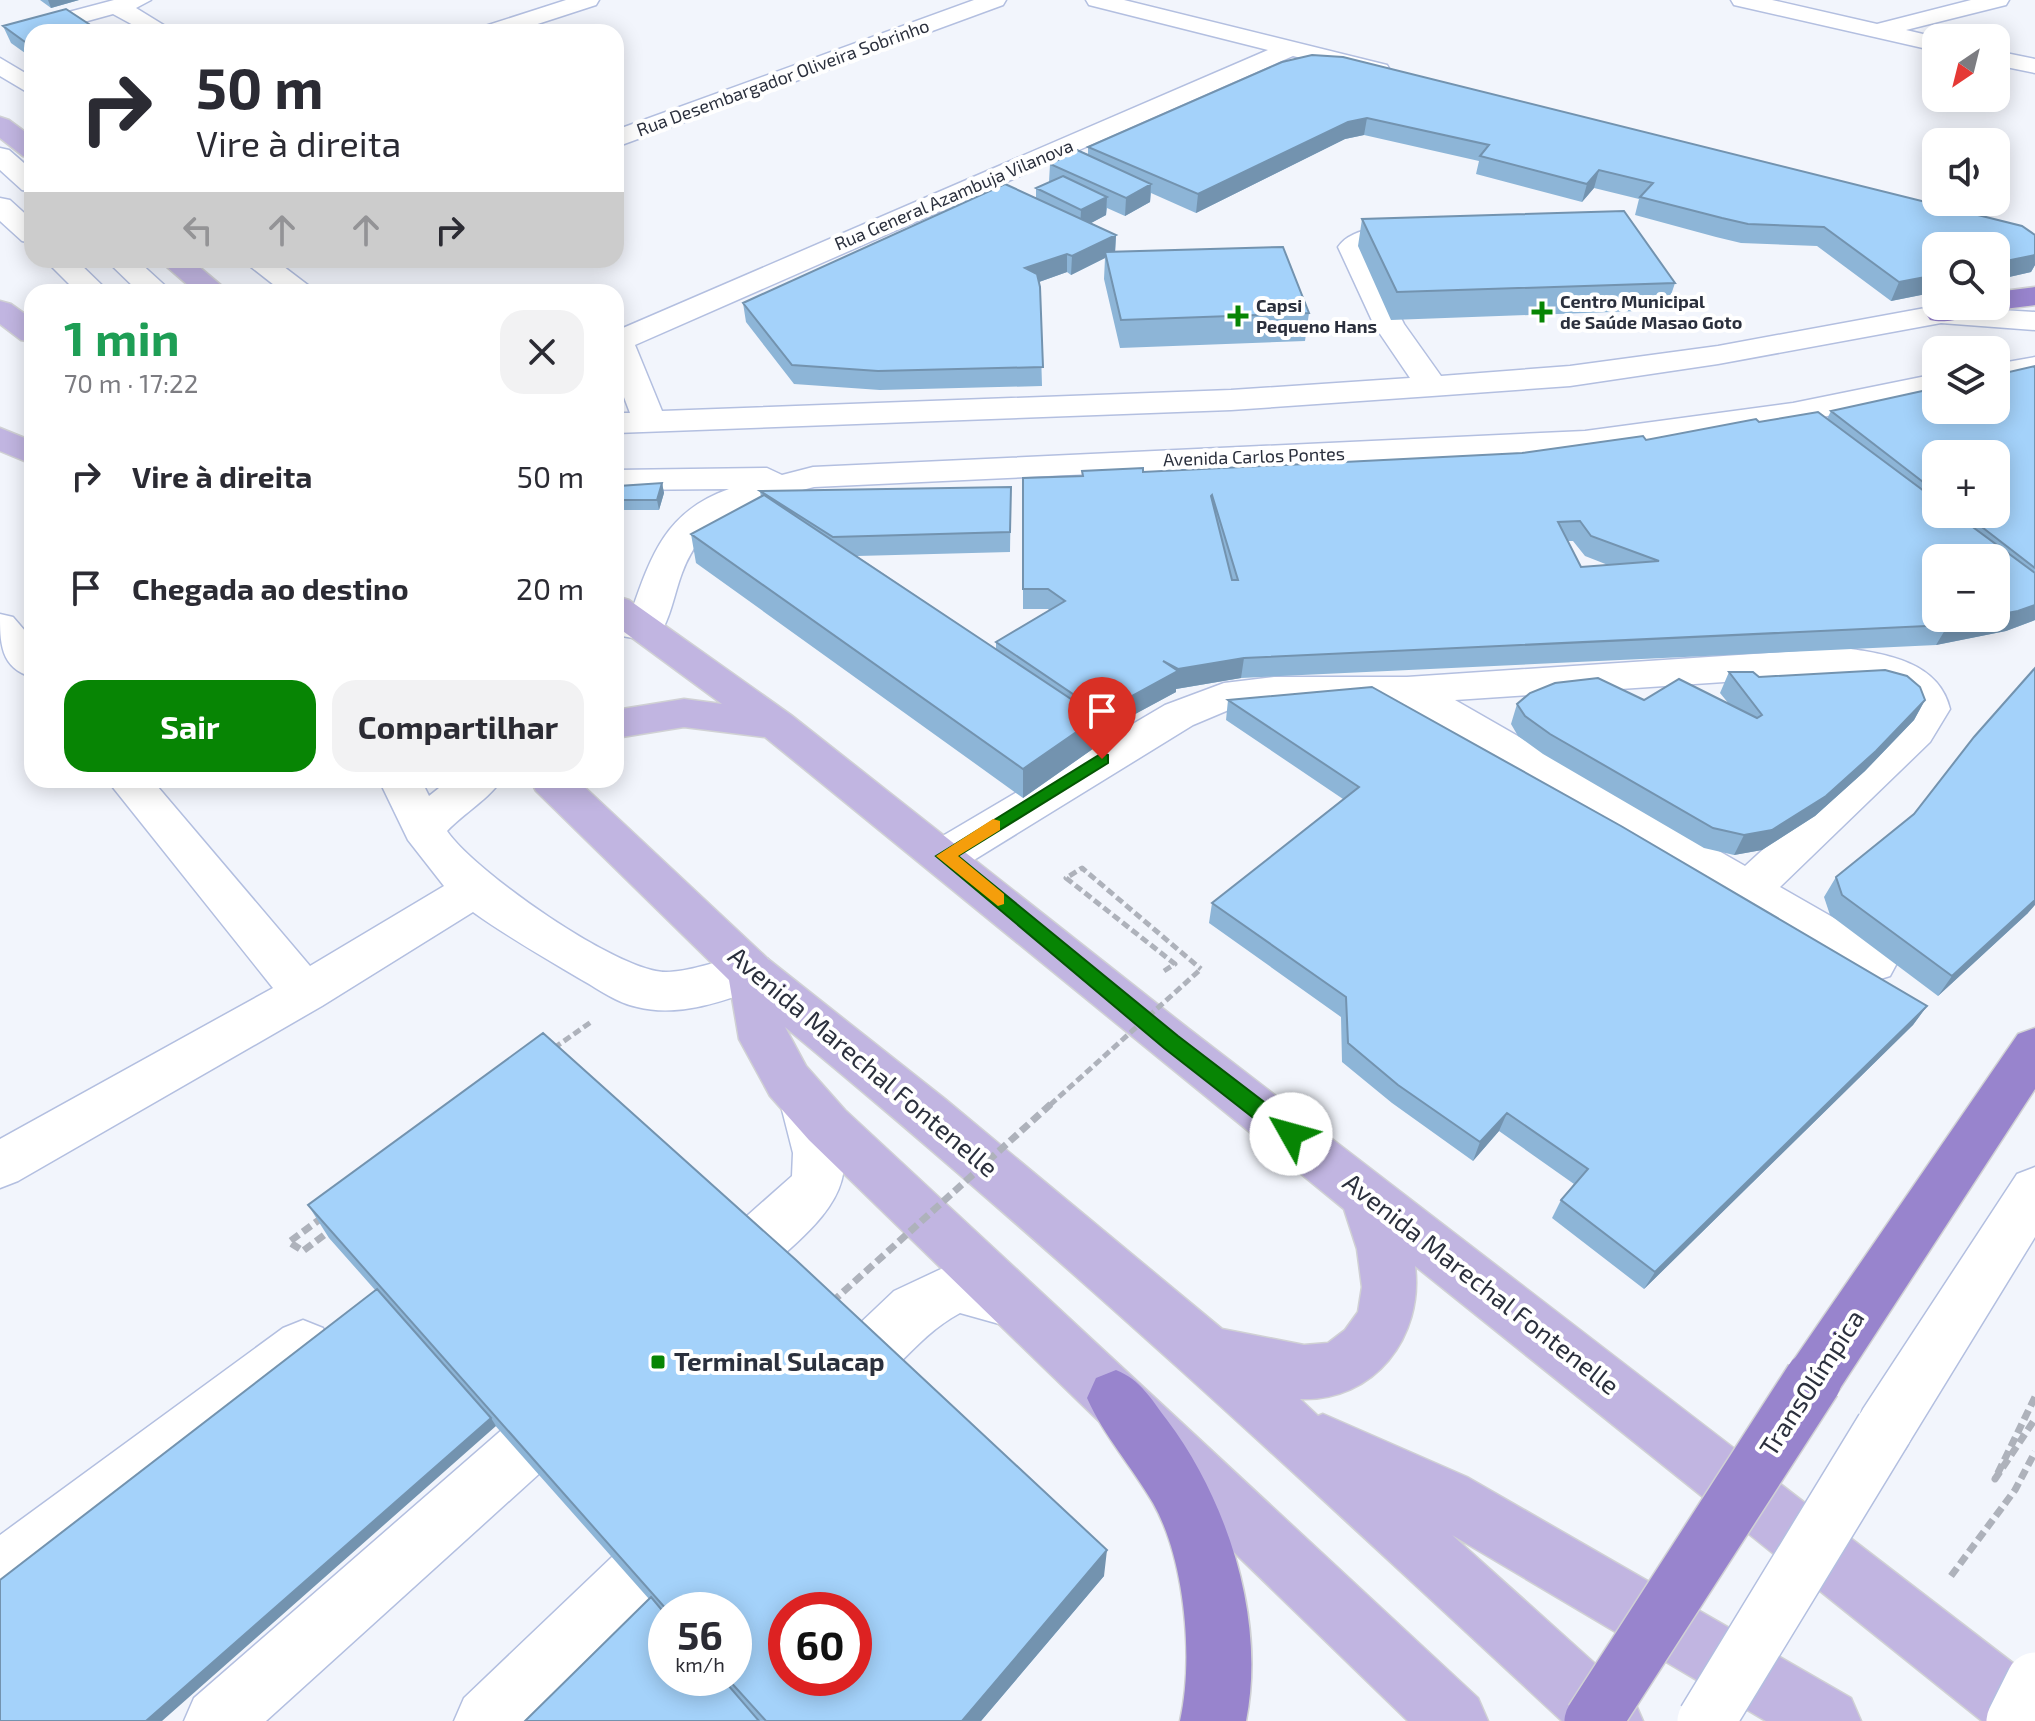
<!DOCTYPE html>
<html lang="pt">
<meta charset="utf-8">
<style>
:root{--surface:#fff;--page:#f2f2f3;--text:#2b2b33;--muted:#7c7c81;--accent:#078504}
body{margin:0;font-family:"Exo 2",sans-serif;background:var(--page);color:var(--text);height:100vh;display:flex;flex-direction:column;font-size:30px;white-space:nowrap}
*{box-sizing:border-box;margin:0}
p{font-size:26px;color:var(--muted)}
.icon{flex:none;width:44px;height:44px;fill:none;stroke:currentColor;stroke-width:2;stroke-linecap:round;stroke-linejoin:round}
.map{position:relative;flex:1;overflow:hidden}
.side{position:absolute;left:24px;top:284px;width:600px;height:504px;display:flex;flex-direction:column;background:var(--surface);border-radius:24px;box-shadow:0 4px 20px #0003}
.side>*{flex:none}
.hud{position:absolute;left:24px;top:24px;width:600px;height:244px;border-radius:24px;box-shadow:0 4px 20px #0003;background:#fff;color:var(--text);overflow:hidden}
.needle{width:52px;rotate:215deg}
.fabs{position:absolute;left:1922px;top:24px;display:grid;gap:16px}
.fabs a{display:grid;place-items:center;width:88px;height:88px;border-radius:16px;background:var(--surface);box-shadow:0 4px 20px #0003;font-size:40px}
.speed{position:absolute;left:648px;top:1592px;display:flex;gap:16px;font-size:40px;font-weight:700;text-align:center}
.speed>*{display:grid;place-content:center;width:104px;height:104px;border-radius:50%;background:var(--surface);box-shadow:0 4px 20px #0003;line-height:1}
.speed small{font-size:20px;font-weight:400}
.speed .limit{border:12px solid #d22;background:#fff;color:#111}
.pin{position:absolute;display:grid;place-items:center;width:68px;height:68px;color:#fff;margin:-82px -34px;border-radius:50% 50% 50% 0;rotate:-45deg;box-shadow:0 0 8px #0007}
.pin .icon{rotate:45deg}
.me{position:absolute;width:88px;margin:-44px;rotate:308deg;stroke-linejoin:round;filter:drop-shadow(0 0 6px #0008)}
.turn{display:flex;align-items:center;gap:28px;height:168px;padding:0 40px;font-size:36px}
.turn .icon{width:104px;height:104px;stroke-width:2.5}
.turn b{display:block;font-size:56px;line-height:68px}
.lanes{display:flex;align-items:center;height:76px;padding:0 40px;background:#0003;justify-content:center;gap:40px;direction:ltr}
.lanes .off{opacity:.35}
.round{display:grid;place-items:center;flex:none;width:84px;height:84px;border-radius:24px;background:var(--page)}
.head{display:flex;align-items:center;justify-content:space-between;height:136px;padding:0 40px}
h1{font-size:48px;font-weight:700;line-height:60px;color:#1e9e55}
.primary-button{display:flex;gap:16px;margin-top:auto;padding:16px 40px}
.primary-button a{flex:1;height:92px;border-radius:24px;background:var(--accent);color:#fff;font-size:32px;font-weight:700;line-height:92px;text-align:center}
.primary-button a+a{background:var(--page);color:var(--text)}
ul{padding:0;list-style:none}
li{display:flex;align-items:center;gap:24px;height:112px;padding:0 40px}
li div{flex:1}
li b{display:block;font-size:30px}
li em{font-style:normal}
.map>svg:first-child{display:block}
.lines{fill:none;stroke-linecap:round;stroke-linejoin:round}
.minor-casing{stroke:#b3bfe0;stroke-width:3}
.major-casing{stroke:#d0d1d4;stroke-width:3}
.highway-casing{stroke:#d0d1d4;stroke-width:3}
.path-far1{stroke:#aeb2bb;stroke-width:5;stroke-dasharray:8 4;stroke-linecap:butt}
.path{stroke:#aeb2bb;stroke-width:7;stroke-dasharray:10 5;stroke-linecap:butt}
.minor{fill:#fff;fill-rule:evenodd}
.major{fill:#c1b5e1;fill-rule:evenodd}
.highway{fill:#9884cd;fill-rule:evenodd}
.minor-bridge-casing{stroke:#b3bfe0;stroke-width:60;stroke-linecap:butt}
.highway-bridge-casing{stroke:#d0d1d4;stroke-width:60;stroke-linecap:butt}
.path-bridge-far1{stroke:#aeb2bb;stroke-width:5;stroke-dasharray:8 4;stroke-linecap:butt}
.path-bridge{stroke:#aeb2bb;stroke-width:7;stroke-dasharray:10 5;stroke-linecap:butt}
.minor-bridge{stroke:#fff;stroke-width:57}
.highway-bridge{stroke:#9884cd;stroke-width:57}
.wall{fill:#8db5d7;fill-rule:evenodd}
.shaded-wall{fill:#7393af}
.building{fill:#a4d2fa;stroke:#7393af;stroke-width:2;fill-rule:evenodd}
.route{fill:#078504;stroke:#055603;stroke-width:2}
.slow{fill:#f59e0b}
.poi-dot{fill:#078504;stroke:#fff;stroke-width:3}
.labels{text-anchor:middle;stroke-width:8;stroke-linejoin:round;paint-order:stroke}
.far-street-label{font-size:18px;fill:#2b303d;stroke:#fff}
.far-poi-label{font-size:18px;font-weight:bold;fill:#2b303d;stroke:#fff;text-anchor:start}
.near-street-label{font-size:26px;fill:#2b303d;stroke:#fff}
.near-poi-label{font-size:26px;font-weight:bold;fill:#2b303d;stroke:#fff;text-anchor:start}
</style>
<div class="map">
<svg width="2035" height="1721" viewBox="0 0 2035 1721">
<rect width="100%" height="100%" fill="#f2f5fc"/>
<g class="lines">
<defs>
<path id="minor" d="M114 0H151L136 8 175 32H146L113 14 73 25 62 18 65 13Z
M566 0H599L596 5 513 32H478L482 27Z
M974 0H1006L1003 5 616 147V130Z
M1086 0H1124L1387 65 1390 70 1378 77 1293 56 635 345 662 411 1231 390 1410 378 1374 325 1338 247C1353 224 1402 224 1427 230L1431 236 1427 242 1367 249 1404 324 1441 376 1570 366 1718 346 1936 306 2035 312V330L1941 323 1718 364 1570 386 1432 396 1231 410 616 433V413H630L616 376V331L1268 50 1089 5Z
M1731 0H1772L1877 24 1971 0H2009L2006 5 1906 30 1940 38H1936V51L1734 5Z
M1996 51 2035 59V73L1996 65Z
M0 58 32 77V95L0 76Z
M0 148 9 150 32 170V192L22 190 0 170Z
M0 198 10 200 32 220V243L22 241 0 221Z
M45 260H76L109 292H77Z
M106 260H137L172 292H139Z
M242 260H275L317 292H283Z
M2035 357V375L1996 384V364Z
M1936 374V394L1793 423 1585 451 814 487C754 503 706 509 682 573 674 594 671 618 658 637L645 640 616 635V611L631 613C651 555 666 511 729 489L616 490V470L767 468 782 475 813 467 1585 431 1793 403Z
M0 614 13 617 32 639V677C0 668 0 642 0 614Z
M1844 648C1887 654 1939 662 1950 709L1930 742 1780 887 1890 950 1897 963 1890 976 1874 981 1858 976 1400 703H1274L1231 709 1193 725 961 868 945 872 929 868 923 856 929 844 1165 705 1224 683 1274 677H1407ZM1844 674C1868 677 1888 682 1907 697L1910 709 1902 722 1745 866 1455 700Z
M107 780H152L310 966 444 886 408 840 379 780H421L429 796 449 780H501C491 797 463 814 447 831 475 872 618 972 666 972 700 972 738 949 768 959L774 972 768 985C727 1000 680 1018 637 1007 617 1003 600 990 582 980 545 958 508 937 473 912L322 1006 18 1181 0 1188V1139L273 988Z
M805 1081 823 1087C862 1168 847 1199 783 1255 763 1272 746 1289 722 1298L703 1291 695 1273 703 1255 792 1176 793 1153 780 1102 787 1087Z
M2035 1167V1237L1905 1449 1884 1458 1863 1449 1855 1429 1863 1409 2017 1174Z
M956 1262 1029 1283 1038 1301 1029 1319 1010 1327 960 1313C911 1339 884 1392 838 1411L818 1403 809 1383 818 1363 894 1291Z
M303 1320 323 1328 331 1347 323 1366 22 1595 0 1604V1535L283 1328Z
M563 1386 583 1394 592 1414 583 1434 266 1721H184L194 1698 543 1394Z
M676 1508 698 1517 707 1539 698 1561 534 1721H454L464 1698 654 1517Z"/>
<path id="major" d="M0 117 9 120 32 137V158L23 156 0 138Z
M159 260H191L229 292H196Z
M0 301 11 304 32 319V342L21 340 0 324Z
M0 428 32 441V464L0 451Z
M616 596 629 600 791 715 1189 1029 2035 1680V1721H1982L1415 1266C1424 1337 1374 1402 1300 1399L1318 1416 1323 1414 1467 1477 1851 1698 1861 1721H1766L1452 1535 1633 1698 1643 1721H1562C1307 1484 1053 1248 785 1027L806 1066 845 1110 1478 1698 1488 1721H1408L809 1140 770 1096 739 1039 729 980 536 791 530 780H577L768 959 945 1099 1222 1329 1304 1345 1328 1343 1345 1330 1358 1312 1362 1287 1357 1249 1344 1209 765 737 684 727 616 738V710L684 699 722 704 616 626Z"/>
<path id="highway" d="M2035 287V305L1996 310 1985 306H1996V292Z
M1936 306H1982C1973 319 1945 324 1930 320L1926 314Z
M2035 1028V1089L1833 1399 1813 1408 1793 1399 1784 1380 1793 1361 2018 1034Z
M1116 1370C1141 1380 1151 1399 1167 1420 1228 1501 1266 1620 1246 1721H1180C1194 1659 1185 1559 1153 1503 1132 1467 1104 1436 1087 1398L1096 1378Z"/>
</defs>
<use href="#minor" class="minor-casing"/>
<use href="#major" class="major-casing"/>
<use href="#highway" class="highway-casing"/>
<path class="path-far1" d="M1164 971 1175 964 1066 878 1082 868 1201 969
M554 1048 591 1022"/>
<path class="path" d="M323 1217 289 1242 303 1251 331 1230
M2035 1397 1995 1479 2035 1419
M1951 1576 2015 1490 2035 1452"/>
<use href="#minor" class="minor"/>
<use href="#major" class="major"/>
<use href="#highway" class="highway"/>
<defs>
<path id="minor-bridge" d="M1706 1721 1884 1429
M2015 1721 2035 1681"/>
<path id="highway-bridge" d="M1593 1721 1813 1380"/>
</defs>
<use href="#minor-bridge" class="minor-bridge-casing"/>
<use href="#highway-bridge" class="highway-bridge-casing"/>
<path class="path-bridge-far1" d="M1050 1105 1201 969"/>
<path class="path-bridge" d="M832 1302 1052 1103"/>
<use href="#minor-bridge" class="minor-bridge"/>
<use href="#highway-bridge" class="highway-bridge"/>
</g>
<path class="wall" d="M40 0H79L51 8Z
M3 26 32 32V58L11 43Z
M1312 55 1343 57 2022 226 2035 235V265L2031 272 1996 280V246H1936V292L1891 301 1817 246 1741 243 1716 237 1635 215 1639 199 1594 188 1582 202 1476 174 1479 161 1364 135 1345 139 1196 213 1151 193 1150 202 1125 216 1107 208 1106 215 1091 223 1116 235 1115 252 1283 247 1309 313 1305 341 1120 348 1104 279 1105 258 1071 275 1067 272 1039 282 1042 386 880 390 794 384 746 322 743 303 1005 184 1036 198V188L1049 182 1050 164 1077 150 1088 154V147L1282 62Z
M1362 219 1675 283 1666 310 1391 320 1358 246Z
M2035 366V620L2006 631 1936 645 1241 678 1176 689V692L1100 733 1098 732 1097 746 1023 798 696 563 691 534 761 497 760 491 1011 487 1010 552 857 556 996 649V642L1049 610 1048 609H1023V498L1082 476 1143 472 1522 453 1646 440 1759 422 1827 419 1831 411ZM1936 454 1996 514H1936ZM1568 541H1573L1585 556 1608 565 1581 567Z
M662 483 664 493 659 510H622L620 500Z
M1729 672 1925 700 1914 720 1865 771 1815 816 1762 850 1734 855 1704 848 1543 754 1518 736 1511 724 1517 704 1644 700 1729 704 1720 693Z
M1228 700 1927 1006 1913 1025 1644 1289 1552 1218 1561 1200 1574 1184 1499 1131 1473 1161 1392 1103 1342 1062 1341 1017 1209 923 1212 903 1343 799 1226 720Z
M1914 814 2028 913 1938 996 1830 915 1824 897 1836 877Z
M308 1205 1104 1576 981 1721H525L649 1599 329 1238ZM666 1610H734V1678H666Z"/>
<path class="shaded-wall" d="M48 0H79L51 8Z
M1367 118 1364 135 1345 139 1196 213 1198 194 1348 122Z
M1599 170 1594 188 1582 202 1587 184Z
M1151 184 1150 202 1125 216 1126 198Z
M1107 197 1106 215 1080 229 1081 210Z
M1116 235 1115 253 1105 252V258L1071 275 1072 256Z
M1067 254V272L1025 287V268Z
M2035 255V265L2031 272 1996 280V263Z
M1936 275V292L1891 301 1899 282Z
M662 483 664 493 659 510 657 500Z
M2035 605V620L2006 631 1936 645 1948 625 1984 618H1996V615Z
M1244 658 1241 678 1176 689V692L1100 733 1101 713 1177 672 1178 669Z
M1925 700 1914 720 1865 771 1815 816 1762 850 1734 855 1744 835Z
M1098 717 1097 746 1023 798V769Z
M2035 900V905L2028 913 1938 996 1952 976Z
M1927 1006 1913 1025 1644 1289 1655 1272Z
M1507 1113 1499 1131 1473 1161 1480 1142Z
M491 1418 496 1426 162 1721H146Z
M1107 1550 1104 1576 981 1721H962Z"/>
<path class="building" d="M66 9 101 32H32V47L3 26Z
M1312 55 1343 57 2022 226 2035 235V255L1996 263V246H1936V275L1899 282 1824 227 1748 224 1722 218 1640 197 1653 183 1599 170 1587 184 1480 156 1489 145 1367 118 1348 122 1198 194 1088 147 1282 62Z
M1077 150 1151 184 1126 198 1050 164Z
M1063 176 1107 197 1081 210 1036 188Z
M1005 184 1116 235 1072 256 1067 254 1025 268 1037 274 1040 287 1043 367 878 371 792 365 743 303Z
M1624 211 1675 283 1397 292 1362 219Z
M1283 247 1309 313 1121 320 1105 252Z
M2035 366V568L1965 514H1996V454H1936V492L1831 411 1936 388V410H1996V375Z
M1818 412 1936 500V514H1955L2035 573V605L2018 611 1996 615V558H1936V618H1984L1948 625 1244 658 1178 669 1163 661 1178 671 1101 713 996 642 1065 601 1048 589H1023V478L1083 476 1082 471 1143 468V472L1522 453 1643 436 1646 440 1756 419 1759 422ZM1212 495 1238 580H1232L1211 496ZM1580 521 1591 536 1659 561 1581 567 1558 522Z
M662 483 657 500H620L619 486Z
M1011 487 1010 532 833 537 760 491Z
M764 495 1098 717 1023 769 691 534Z
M2035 668V900L1952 976 1842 895 1836 877 1914 814 1974 737Z
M1885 670 1907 676 1920 687 1925 700 1876 751 1826 796 1772 830 1744 835 1713 828 1550 734 1525 716 1517 704 1530 693 1555 683 1598 678 1644 700 1679 679 1757 718 1762 715 1729 672H1753L1759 677Z
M1372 687 1621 826 1927 1006 1655 1272 1561 1200 1588 1169 1507 1113 1480 1142 1398 1085 1348 1043 1346 997 1212 903 1359 787 1228 700Z
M543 1033 796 1260 1107 1550 962 1721H766L727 1678H734V1610H667L308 1205ZM786 1610H854V1678H786Z
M377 1289 491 1418 146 1721H0V1580Z
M651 1597 666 1615V1678H722L759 1721H525Z"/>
<path class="route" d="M1102 753 1108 755V763L958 856 1178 1036 1298 1128 1301 1134 1298 1141H1283L1164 1048 936 856Z"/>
<path class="slow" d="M993 819 1000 821V830L958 856 1004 894V904L998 906 936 856Z"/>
<g class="poi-dot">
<path d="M1538 300h8v8h8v8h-8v8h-8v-8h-8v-8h8z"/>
<path d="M1234 304h8v8h8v8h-8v8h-8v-8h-8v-8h8z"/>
<rect x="650" y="1354" width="16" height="16" rx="4"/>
</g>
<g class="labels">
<g class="far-street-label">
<text transform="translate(783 78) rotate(-20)" y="6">Rua Desembargador Oliveira Sobrinho</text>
<text transform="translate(954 195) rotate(-23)" y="6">Rua General Azambuja Vilanova</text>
<text transform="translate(1254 457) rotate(-2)" y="6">Avenida Carlos Pontes</text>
</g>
<g class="far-poi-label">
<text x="1560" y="308">Centro Municipal<tspan x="1560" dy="21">de Saúde Masao Goto</tspan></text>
<text x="1256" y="312">Capsi<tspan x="1256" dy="21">Pequeno Hans</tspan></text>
</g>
<g class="near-street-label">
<text transform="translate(863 1062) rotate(40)" y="9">Avenida Marechal Fontenelle</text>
<text transform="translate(1481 1284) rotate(38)" y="9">Avenida Marechal Fontenelle</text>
<text transform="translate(1812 1383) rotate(-57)" y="9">TransOlímpica</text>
</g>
<g class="near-poi-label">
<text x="674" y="1371">Terminal Sulacap</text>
</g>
</g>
</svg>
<div class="fabs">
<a><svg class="needle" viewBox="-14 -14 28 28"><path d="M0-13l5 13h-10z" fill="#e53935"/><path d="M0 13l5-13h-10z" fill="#7c7c81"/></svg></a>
<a><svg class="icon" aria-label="sound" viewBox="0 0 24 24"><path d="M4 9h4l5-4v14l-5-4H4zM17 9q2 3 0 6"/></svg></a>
<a><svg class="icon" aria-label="search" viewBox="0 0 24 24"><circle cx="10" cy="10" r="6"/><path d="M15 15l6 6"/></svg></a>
<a><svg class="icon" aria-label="layers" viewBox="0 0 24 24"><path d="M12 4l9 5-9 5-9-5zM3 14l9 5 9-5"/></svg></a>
<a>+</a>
<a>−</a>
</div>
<div class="speed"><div>56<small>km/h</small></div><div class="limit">60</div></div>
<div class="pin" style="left:1102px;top:759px;background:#d93025"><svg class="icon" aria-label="arrive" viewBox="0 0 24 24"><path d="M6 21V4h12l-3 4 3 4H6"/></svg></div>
<svg class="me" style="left:1291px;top:1134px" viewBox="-20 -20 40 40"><circle r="19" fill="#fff"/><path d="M0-13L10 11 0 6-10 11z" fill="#078504"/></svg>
<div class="hud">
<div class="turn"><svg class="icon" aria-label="right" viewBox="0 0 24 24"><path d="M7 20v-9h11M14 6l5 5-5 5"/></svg><div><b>50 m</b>Vire à direita</div></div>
<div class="lanes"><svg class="icon off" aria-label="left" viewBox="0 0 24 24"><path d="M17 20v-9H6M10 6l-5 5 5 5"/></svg><svg class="icon off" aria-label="ahead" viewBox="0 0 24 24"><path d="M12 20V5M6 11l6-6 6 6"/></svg><svg class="icon off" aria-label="ahead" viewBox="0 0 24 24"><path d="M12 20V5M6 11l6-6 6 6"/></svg><svg class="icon" aria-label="right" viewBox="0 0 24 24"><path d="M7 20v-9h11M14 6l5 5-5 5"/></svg></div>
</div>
<section class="side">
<div class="head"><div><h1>1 min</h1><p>70 m · 17:22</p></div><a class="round"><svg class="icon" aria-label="close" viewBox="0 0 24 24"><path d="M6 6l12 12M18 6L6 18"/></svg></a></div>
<ul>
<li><svg class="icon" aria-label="right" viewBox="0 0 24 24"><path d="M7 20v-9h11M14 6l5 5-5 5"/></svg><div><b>Vire à direita</b></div><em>50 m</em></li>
<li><svg class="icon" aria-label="arrive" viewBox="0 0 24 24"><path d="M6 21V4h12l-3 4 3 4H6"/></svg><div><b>Chegada ao destino</b></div><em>20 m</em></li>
</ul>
<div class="primary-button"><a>Sair</a><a>Compartilhar</a></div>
</section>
</div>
